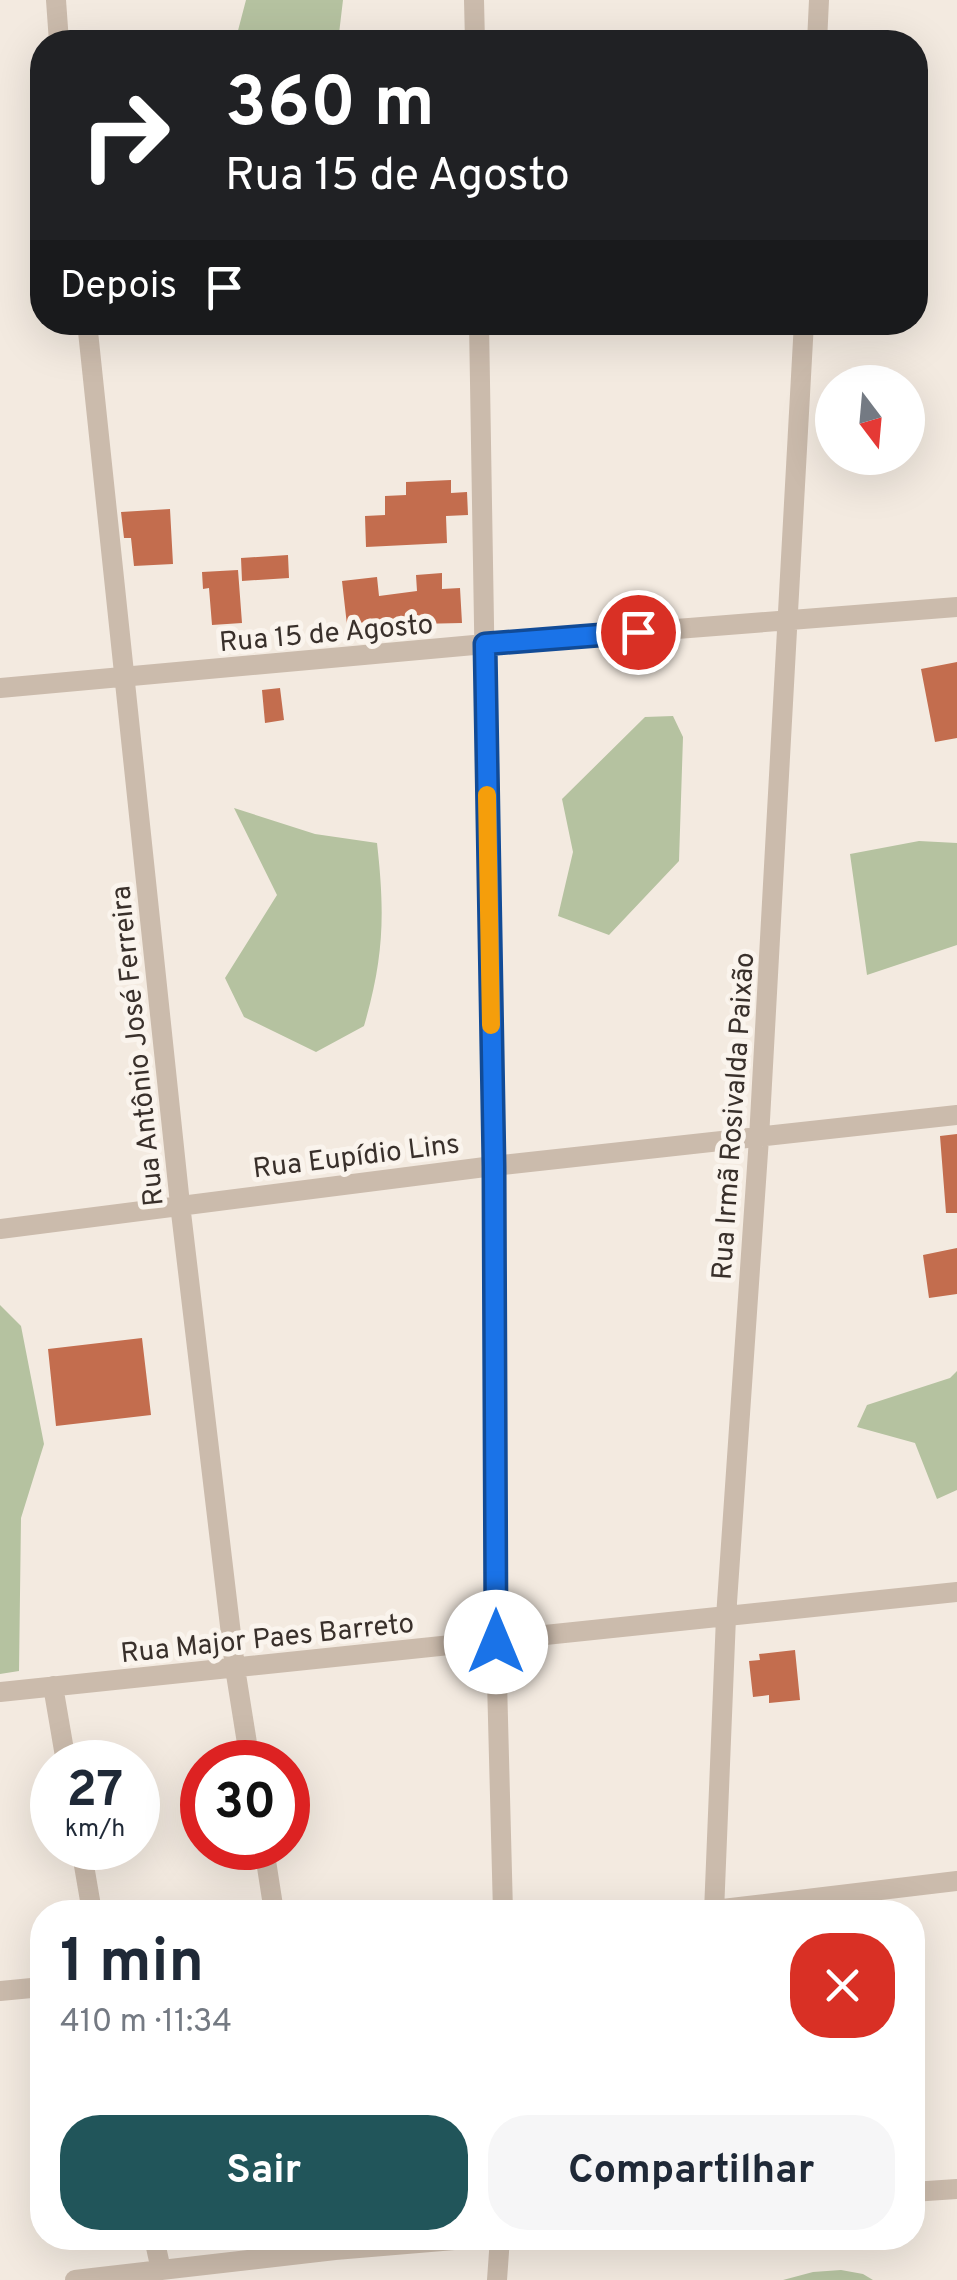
<!DOCTYPE html>
<html lang="pt">
<meta charset="utf-8">
<style>
:root{--surface:#fff;--page:#f6f6f7;--text:#1f2937;--muted:#747a83;--accent:#21555a}
body{margin:0;font-family:Overpass,sans-serif;background:var(--page);color:var(--text);height:100vh;display:flex;flex-direction:column;font-size:38px;white-space:nowrap}
*{box-sizing:border-box;margin:0}
p{font-size:32px;color:var(--muted)}
.icon{flex:none;width:55px;height:55px;fill:none;stroke:currentColor;stroke-width:2;stroke-linecap:round;stroke-linejoin:round}
.map{position:relative;flex:1;overflow:hidden}
.side{position:absolute;left:30px;top:1900px;width:895px;height:350px;display:flex;flex-direction:column;background:var(--surface);border-radius:40px;box-shadow:0 10px 40px #0002}
.side>*{flex:none}
.top-card{position:absolute;left:30px;top:30px;width:898px;height:305px;border-radius:40px;box-shadow:0 10px 40px #0002;background:#202124;color:#fff;overflow:hidden}
.needle{width:65px;rotate:164deg}
.controls{position:absolute;left:815px;top:365px;display:grid;gap:20px}
.controls a{display:grid;place-items:center;width:110px;height:110px;border-radius:50%;background:var(--surface);box-shadow:0 10px 40px #0002;font-size:50px}
.speed{position:absolute;left:30px;top:1740px;display:flex;gap:20px;font-size:50px;font-weight:700;text-align:center}
.speed>*{display:grid;place-content:center;width:130px;height:130px;border-radius:50%;background:var(--surface);box-shadow:0 10px 40px #0002;line-height:1}
.speed small{font-size:25px;font-weight:400}
.speed .limit{border:15px solid #d22;background:#fff;color:#111}
.pin{position:absolute;display:grid;place-items:center;width:85px;height:85px;color:#fff;margin:-42px;border:5px solid #fff;border-radius:50%;box-shadow:0 2px 10px #0007}
.me{position:absolute;width:110px;margin:-55px;rotate:0deg;stroke-linejoin:round;filter:drop-shadow(0 0 8px #0008)}
.turn{display:flex;align-items:center;gap:35px;height:210px;padding:0 30px;font-size:45px}
.turn .icon{width:130px;height:130px;stroke-width:2.5}
.turn b{display:block;font-size:70px;line-height:85px}
.then{display:flex;align-items:center;height:95px;padding:0 30px;background:#0003;gap:20px;font-size:38px}
.round{display:grid;place-items:center;flex:none;width:105px;height:105px;border-radius:40px;background:var(--page)}
.head{display:flex;align-items:center;justify-content:space-between;height:170px;padding:0 30px}
h1{font-size:60px;font-weight:700;line-height:75px}
.primary-button{display:flex;gap:20px;margin-top:auto;padding:20px 30px}
.primary-button a{flex:1;height:115px;border-radius:40px;background:var(--accent);color:#fff;font-size:40px;font-weight:700;line-height:115px;text-align:center}
.primary-button a+a{background:var(--page);color:var(--text)}
.map>svg:first-child{display:block}
.green{fill:#b5c2a0}
.building{fill:#c36d4e}
.lines{fill:none;stroke-linecap:round;stroke-linejoin:round}
.minor{stroke:#cbbbac;stroke-width:20}
.route-casing{stroke:#114b97;stroke-width:25}
.route{stroke:#1a73e8;stroke-width:18}
.slow{stroke:#f59e0b;stroke-width:18}
.labels{text-anchor:middle;stroke-width:10;stroke-linejoin:round;paint-order:stroke}
.street-label{font-size:28px;fill:#39302b;stroke:#faf4ed}
</style>
<div class="map">
<svg width="957" height="2280" viewBox="0 0 957 2280">
<rect width="100%" height="100%" fill="#f3eae0"/>
<path class="green" d="M246 0H343L338 42H235Z
M673 716 683 737 679 861 609 935 558 916 573 852 562 799 645 717Z
M234 808 315 834 377 843C385 914 384 957 364 1026L316 1052 244 1017 225 978 277 895Z
M919 841 957 843V945L867 975 850 854Z
M0 1305 21 1326 44 1444 21 1518 19 1671 0 1674Z
M957 1371V1490L937 1499 915 1443 857 1427 867 1405 950 1378Z
M841 2270 863 2274 873 2280H783L813 2272Z"/>
<path class="building" d="M451 480V493L467 492 468 515 446 516 447 543 366 547 365 516 385 515V496L406 495V482Z
M170 509 173 564 134 566 131 538H124L121 512Z
M288 555 289 578 242 581 241 558Z
M238 570 242 623 212 625 209 588 203 589 202 572Z
M442 573V589L460 588 462 623 417 624 419 636 395 638 394 635 369 638 367 622 347 625 342 581 377 577 379 596 417 591 416 575Z
M957 662V738L935 742 921 669Z
M280 688 284 720 265 723 262 690Z
M957 1134V1213H946L940 1136Z
M957 1248V1294L929 1298 923 1255Z
M142 1338 151 1415 56 1426 48 1349Z
M795 1650 800 1700 769 1703V1695L753 1697 749 1661 760 1660 759 1654Z"/>
<g class="lines">
<path class="minor" d="M56 0 59 42
M474 0 475 42
M817 42 819 0
M87 322 180 1204 235 1668 250 1762
M479 322 493 1166 496 1642 503 1912
M0 688 485 644 957 607
M0 1229 493 1166 957 1115
M53 1686 66 1762
M0 1692 957 1592
M81 1848 92 1912
M264 1848 274 1912
M697 1912 957 1881
M714 1912 726 1617 759 1138 804 322
M0 1991 42 1987
M912 2192 957 2189
M154 2238 161 2270
M75 2280 335 2250 478 2238
M497 2280 500 2238"/>
</g>
<g class="lines">
<defs>
<path id="route" d="M496 1642 494 1166 485 644 638 632"/>
</defs>
<use href="#route" class="route-casing"/>
<use href="#route" class="route"/>
<path class="slow" d="M487 795 491 1025"/>
</g>
<g class="labels">
<g class="street-label">
<text transform="translate(326 632) rotate(-5)" y="10">Rua 15 de Agosto</text>
<text transform="translate(136 1046) rotate(-96)" y="10">Rua Antônio José Ferreira</text>
<text transform="translate(732 1116) rotate(-86)" y="10">Rua Irmã Rosivalda Paixão</text>
<text transform="translate(356 1155) rotate(-7)" y="10">Rua Eupídio Lins</text>
<text transform="translate(267 1637) rotate(-6)" y="10">Rua Major Paes Barreto</text>
</g>
</g>
</svg>
<div class="controls">
<a><svg class="needle" viewBox="-14 -14 28 28"><path d="M0-13l5 13h-10z" fill="#e53935"/><path d="M0 13l5-13h-10z" fill="#747a83"/></svg></a>
</div>
<div class="speed"><div>27<small>km/h</small></div><div class="limit">30</div></div>
<div class="pin" style="left:638px;top:632px;background:#d93025"><svg class="icon" aria-label="arrive" viewBox="0 0 24 24"><path d="M6 21V4h12l-3 4 3 4H6"/></svg></div>
<svg class="me" style="left:496px;top:1642px" viewBox="-20 -20 40 40"><circle r="19" fill="#fff"/><path d="M0-13L10 11 0 6-10 11z" fill="#1a73e8"/></svg>
<div class="top-card">
<div class="turn"><svg class="icon" aria-label="right" viewBox="0 0 24 24"><path d="M7 20v-9h11M14 6l5 5-5 5"/></svg><div><b>360 m</b>Rua 15 de Agosto</div></div>
<div class="then">Depois<svg class="icon" aria-label="arrive" viewBox="0 0 24 24"><path d="M6 21V4h12l-3 4 3 4H6"/></svg></div>
</div>
<section class="side">
<div class="head"><div><h1>1 min</h1><p>410 m · 11:34</p></div><a class="round" style="background:#d93025;color:#fff"><svg class="icon" aria-label="close" viewBox="0 0 24 24"><path d="M6 6l12 12M18 6L6 18"/></svg></a></div>
<div class="primary-button"><a>Sair</a><a>Compartilhar</a></div>
</section>
</div>
